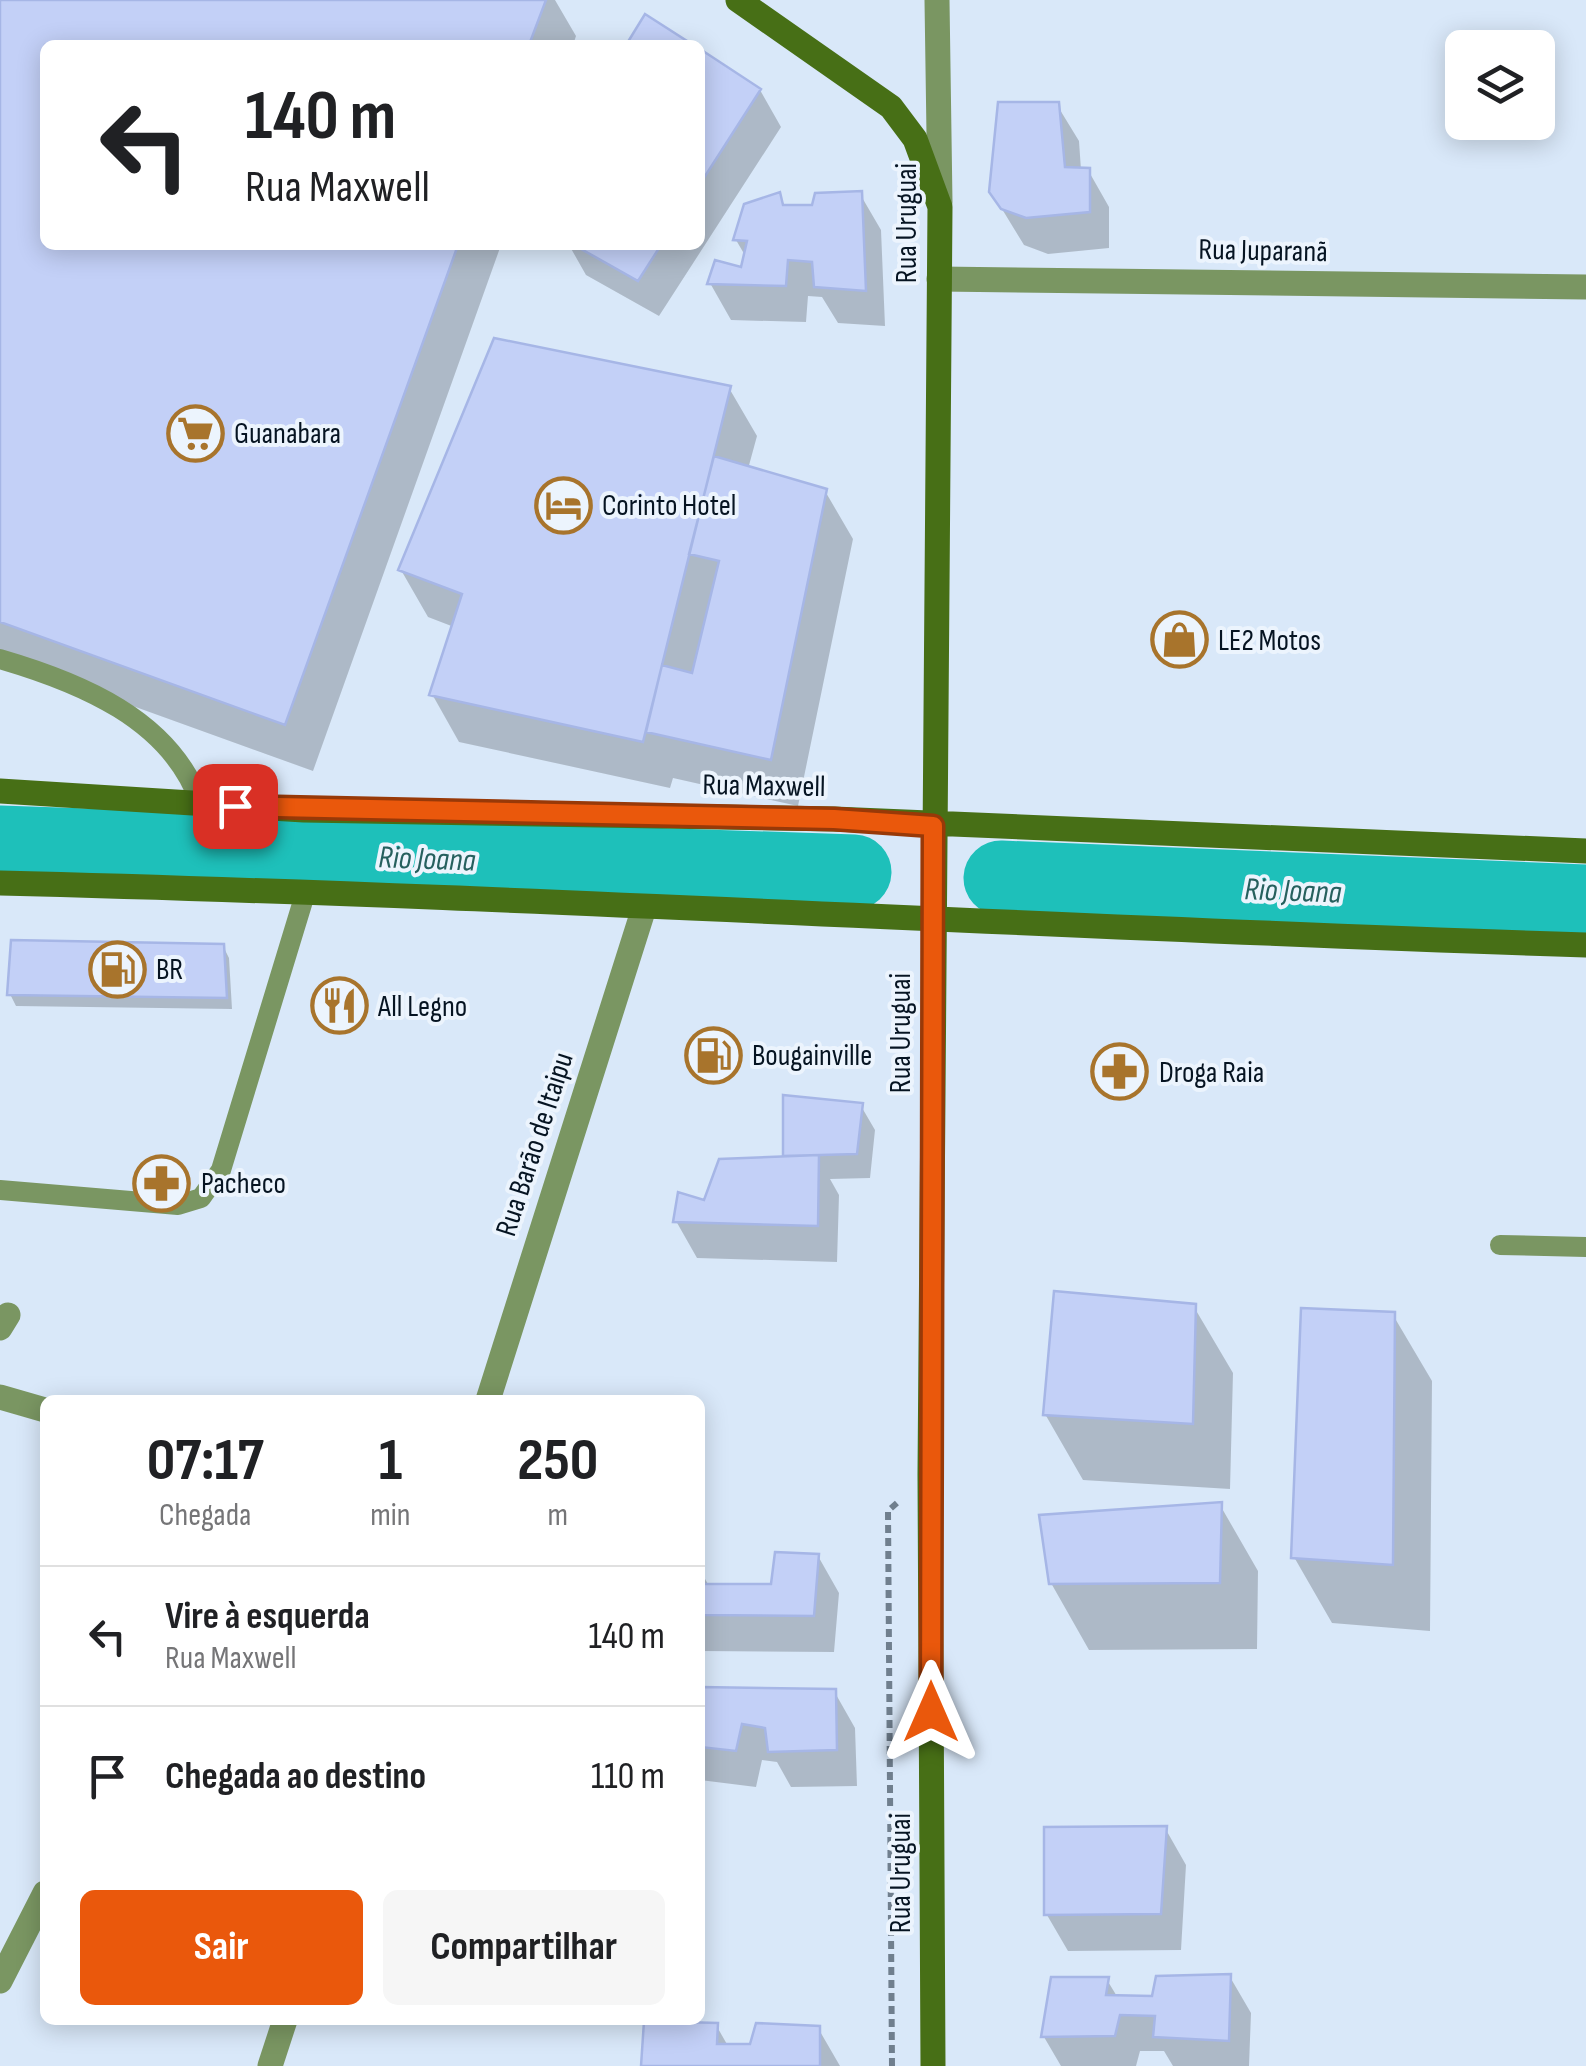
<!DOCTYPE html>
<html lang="pt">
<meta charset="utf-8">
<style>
:root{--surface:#fff;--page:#f6f6f6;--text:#202124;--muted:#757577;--line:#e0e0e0;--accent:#ea580c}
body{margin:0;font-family:"Sofia Sans Condensed",sans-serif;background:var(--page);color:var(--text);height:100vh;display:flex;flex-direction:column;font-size:38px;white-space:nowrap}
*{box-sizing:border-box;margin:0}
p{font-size:32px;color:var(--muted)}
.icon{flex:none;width:55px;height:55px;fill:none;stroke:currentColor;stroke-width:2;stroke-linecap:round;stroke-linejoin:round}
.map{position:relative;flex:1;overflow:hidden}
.drawer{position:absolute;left:40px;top:1395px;width:665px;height:630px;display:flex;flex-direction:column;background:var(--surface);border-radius:15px;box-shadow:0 5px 25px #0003}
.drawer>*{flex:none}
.top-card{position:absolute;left:40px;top:40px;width:665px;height:210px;border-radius:15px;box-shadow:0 5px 25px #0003;background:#fff;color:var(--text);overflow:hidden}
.tools{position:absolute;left:1445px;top:30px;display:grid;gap:20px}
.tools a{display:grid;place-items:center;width:110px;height:110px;border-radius:15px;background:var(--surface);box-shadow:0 5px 25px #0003;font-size:50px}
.pin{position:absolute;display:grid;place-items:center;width:85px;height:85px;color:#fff;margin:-42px;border-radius:20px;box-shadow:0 5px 15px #0006}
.me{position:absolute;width:110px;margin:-55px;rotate:0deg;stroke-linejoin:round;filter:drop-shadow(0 0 8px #0008)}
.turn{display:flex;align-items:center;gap:35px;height:210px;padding:0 40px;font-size:45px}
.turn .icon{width:130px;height:130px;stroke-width:2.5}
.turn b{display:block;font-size:70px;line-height:85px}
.eta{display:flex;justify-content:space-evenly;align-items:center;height:170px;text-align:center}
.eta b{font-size:60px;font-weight:700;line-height:70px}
.button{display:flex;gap:20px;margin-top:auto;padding:20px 40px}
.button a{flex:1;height:115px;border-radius:15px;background:var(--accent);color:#fff;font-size:40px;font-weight:700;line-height:115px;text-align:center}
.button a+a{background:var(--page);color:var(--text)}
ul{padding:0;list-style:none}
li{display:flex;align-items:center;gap:30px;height:140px;padding:0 40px;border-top:2px solid var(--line)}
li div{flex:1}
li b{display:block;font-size:38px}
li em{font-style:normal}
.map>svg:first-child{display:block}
.shadow{fill:#0003}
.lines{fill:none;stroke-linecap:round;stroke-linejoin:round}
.river{stroke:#1ec0ba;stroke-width:75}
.building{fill:#c3d0f7;stroke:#a6b6e6;stroke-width:2.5}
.path{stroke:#707f8e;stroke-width:6;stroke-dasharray:8 5;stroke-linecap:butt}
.lane{stroke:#7a9662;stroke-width:20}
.street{stroke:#7a9662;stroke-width:25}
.secondary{stroke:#476f16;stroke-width:25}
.route-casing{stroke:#983908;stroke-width:25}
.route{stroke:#ea580c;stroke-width:18}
.labels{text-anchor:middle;stroke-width:8;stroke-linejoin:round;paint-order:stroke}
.street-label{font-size:30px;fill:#061422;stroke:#ecf4fd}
.poi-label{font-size:30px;fill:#061422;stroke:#ecf4fd;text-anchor:start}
.water-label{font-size:32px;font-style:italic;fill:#26605e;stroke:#ecf4fd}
</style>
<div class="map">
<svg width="1586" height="2066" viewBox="0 0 1586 2066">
<rect width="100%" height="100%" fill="#d9e8f9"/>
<path class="shadow" d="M0 0H555L576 36 573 45H45V245H501L313 771 0 658Z
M700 52 760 90 781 127 659 316 586 275 569 245H700Z
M1057 105 1079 141 1081 170H1088L1109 207V248L1048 254 1024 245 991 191Z
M860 194 881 230 885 326 838 323 822 297 808 296 806 322 731 320 710 283 743 270 746 257 736 240 779 195 785 206 813 208Z
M729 388 757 436 748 469 825 491 853 539 798 806 673 778 670 788 459 742 432 694 454 627 428 617 401 570Z
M223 946 229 958 232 1009 16 1006 10 994Z
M861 1106 875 1130 870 1178 830 1179 839 1195 837 1262 697 1258 676 1221 787 1159 785 1156Z
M1194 1307 1233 1373 1230 1489 1083 1480 1045 1414Z
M1393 1315 1432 1381 1430 1631 1332 1623 1294 1557Z
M1220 1505 1258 1571 1257 1649 1089 1650 1051 1583Z
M818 1556 839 1593 834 1652 700 1651V1570L709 1586 773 1587Z
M700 1690 834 1691 855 1728 857 1786 791 1787 777 1762 762 1760 756 1787 700 1780Z
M1165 1828 1186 1865 1181 1950 1068 1951 1047 1915Z
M1230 1977 1251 2013 1249 2066H1173L1164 2051H1140L1136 2066H1061L1044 2037 1107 1980 1118 1998H1154Z
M716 2025 728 2046H752L818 2028 840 2066H643Z"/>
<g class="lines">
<path class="river" d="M0 843 854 872
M1001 878 1586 902"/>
</g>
<path class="building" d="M0 0H546L529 45H45V245H458L285 725 0 622Z
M645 14 687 41 685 45H626Z
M700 49 761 89 700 184Z
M998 102H1059L1065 167 1090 168V212L1026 218 1001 209 989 192Z
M862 191 866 291 814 287 812 262 788 260 786 286 707 284 715 260 741 267 747 241 733 240 744 204 780 192 783 205H812L815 193Z
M574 245H661L638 281Z
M494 338 731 386 643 742 429 695 462 594 398 570Z
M714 456 827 489 771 760 646 732 662 665 692 673 719 561 689 554Z
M11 940 224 944 227 998 7 995Z
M783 1095 863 1103 857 1154 783 1156Z
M819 1155 818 1226 673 1222 678 1192 704 1200 719 1159Z
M1054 1291 1196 1304 1193 1424 1043 1415Z
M1301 1308 1395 1312 1393 1565 1291 1558Z
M1222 1502 1220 1583 1049 1584 1039 1515Z
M775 1552 819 1554 814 1616 700 1615V1584H771Z
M700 1687 836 1689 837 1750 768 1752 765 1728 742 1724 736 1751 700 1747Z
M1167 1826 1161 1914 1044 1915V1827Z
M1231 1974 1229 2041 1153 2037 1155 2016 1120 2015 1115 2036 1041 2037 1051 1977H1109L1106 1995 1152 1996 1156 1976Z
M644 2021 718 2023 717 2044H750L756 2023 820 2026V2066H641Z"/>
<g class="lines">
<path class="path" d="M892 2066 888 1511 898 1502"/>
<path class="lane" d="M0 659C79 682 171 719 200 803
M0 1190 178 1205 201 1198 221 1170 306 891
M1500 1245 1586 1247"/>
<path class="street" d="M937 0 940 202
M939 279 1586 287
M0 1328 8 1315
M0 1397 45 1410
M488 1400 644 908
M0 1981 45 1893
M270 2066 285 2020"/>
<path class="secondary" d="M738 0 891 107 915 139 940 207 930 1475 933 2066
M0 791 304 810 834 819 1586 851
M0 883C529 896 1057 928 1586 945"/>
</g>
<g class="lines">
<defs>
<path id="route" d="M235 806 834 819 933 826 931 1712"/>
</defs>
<use href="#route" class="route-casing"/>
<use href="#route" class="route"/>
</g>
<defs>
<symbol id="supermarket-ring" viewBox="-11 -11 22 22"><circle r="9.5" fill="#ecf4fd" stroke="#a8742c" stroke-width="1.5"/><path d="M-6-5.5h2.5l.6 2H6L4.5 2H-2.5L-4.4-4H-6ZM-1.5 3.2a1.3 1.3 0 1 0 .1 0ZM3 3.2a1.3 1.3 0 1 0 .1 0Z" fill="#a8742c"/></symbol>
<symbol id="hotel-ring" viewBox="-11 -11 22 22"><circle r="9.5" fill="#ecf4fd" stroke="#a8742c" stroke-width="1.5"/><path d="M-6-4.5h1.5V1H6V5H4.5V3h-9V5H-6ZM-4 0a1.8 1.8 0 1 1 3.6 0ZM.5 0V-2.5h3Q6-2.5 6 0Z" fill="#a8742c"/></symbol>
<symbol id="shop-ring" viewBox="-11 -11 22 22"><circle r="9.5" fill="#ecf4fd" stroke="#a8742c" stroke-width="1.5"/><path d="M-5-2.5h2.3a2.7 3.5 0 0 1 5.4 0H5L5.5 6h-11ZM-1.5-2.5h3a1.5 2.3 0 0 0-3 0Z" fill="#a8742c"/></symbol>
<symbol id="fuel-ring" viewBox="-11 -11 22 22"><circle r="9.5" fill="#ecf4fd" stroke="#a8742c" stroke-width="1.5"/><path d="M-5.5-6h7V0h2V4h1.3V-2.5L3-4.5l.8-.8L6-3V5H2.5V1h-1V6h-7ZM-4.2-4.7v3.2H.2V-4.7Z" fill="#a8742c"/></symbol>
<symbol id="restaurant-ring" viewBox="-11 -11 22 22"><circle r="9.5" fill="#ecf4fd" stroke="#a8742c" stroke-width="1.5"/><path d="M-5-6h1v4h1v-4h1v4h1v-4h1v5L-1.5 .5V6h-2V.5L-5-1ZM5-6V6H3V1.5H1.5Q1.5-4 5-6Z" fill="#a8742c"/></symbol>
<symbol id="pharmacy-ring" viewBox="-11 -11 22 22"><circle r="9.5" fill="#ecf4fd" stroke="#a8742c" stroke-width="1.5"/><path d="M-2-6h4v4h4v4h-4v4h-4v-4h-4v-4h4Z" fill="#a8742c"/></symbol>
</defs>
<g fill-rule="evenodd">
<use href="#supermarket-ring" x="164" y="402" width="63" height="63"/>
<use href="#hotel-ring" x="532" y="474" width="63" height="63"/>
<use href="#shop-ring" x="1148" y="608" width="63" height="63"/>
<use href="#fuel-ring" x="86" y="938" width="63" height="63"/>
<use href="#restaurant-ring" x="308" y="974" width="63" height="63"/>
<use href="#fuel-ring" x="682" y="1024" width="63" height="63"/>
<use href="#pharmacy-ring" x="1088" y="1040" width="63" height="63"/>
<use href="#pharmacy-ring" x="130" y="1152" width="63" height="63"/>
</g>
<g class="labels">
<g class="street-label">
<text transform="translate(906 223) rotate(-90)" y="10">Rua Uruguai</text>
<text transform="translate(1263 250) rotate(1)" y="10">Rua Juparanã</text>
<text transform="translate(764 785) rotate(1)" y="10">Rua Maxwell</text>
<text transform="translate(900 1033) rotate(-90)" y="10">Rua Uruguai</text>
<text transform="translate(534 1144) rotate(-72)" y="10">Rua Barão de Itaipu</text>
<text transform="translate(900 1873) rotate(-90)" y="10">Rua Uruguai</text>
</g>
<g class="poi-label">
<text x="234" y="443">Guanabara</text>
<text x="602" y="515">Corinto Hotel</text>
<text x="1218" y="650">LE2 Motos</text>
<text x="156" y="979">BR</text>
<text x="378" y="1016">All Legno</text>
<text x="752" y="1065">Bougainville</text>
<text x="1159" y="1082">Droga Raia</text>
<text x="201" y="1193">Pacheco</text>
</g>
<g class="water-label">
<text transform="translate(427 858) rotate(2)" y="11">Rio Joana</text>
<text transform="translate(1293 890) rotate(2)" y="11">Rio Joana</text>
</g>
</g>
</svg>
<div class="tools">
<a><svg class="icon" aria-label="layers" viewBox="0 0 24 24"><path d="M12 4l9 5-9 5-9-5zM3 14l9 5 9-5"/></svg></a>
</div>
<div class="pin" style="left:235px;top:806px;background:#d93025"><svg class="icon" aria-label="arrive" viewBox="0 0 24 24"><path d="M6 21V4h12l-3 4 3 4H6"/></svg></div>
<svg class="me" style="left:931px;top:1712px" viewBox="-20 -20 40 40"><path d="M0-17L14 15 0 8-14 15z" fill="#ea580c" stroke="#fff" stroke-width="4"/></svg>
<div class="top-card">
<div class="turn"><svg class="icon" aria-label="left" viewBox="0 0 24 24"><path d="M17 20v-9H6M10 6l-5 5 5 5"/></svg><div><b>140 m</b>Rua Maxwell</div></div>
</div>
<section class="drawer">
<div class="eta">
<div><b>07:17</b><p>Chegada</p></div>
<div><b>1</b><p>min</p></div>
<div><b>250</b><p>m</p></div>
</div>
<ul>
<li><svg class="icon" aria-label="left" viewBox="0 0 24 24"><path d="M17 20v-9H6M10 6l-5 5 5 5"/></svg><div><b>Vire à esquerda</b><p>Rua Maxwell</p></div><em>140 m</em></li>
<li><svg class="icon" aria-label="arrive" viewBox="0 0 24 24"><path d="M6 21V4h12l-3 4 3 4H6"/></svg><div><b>Chegada ao destino</b></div><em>110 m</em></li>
</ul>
<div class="button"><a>Sair</a><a>Compartilhar</a></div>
</section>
</div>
